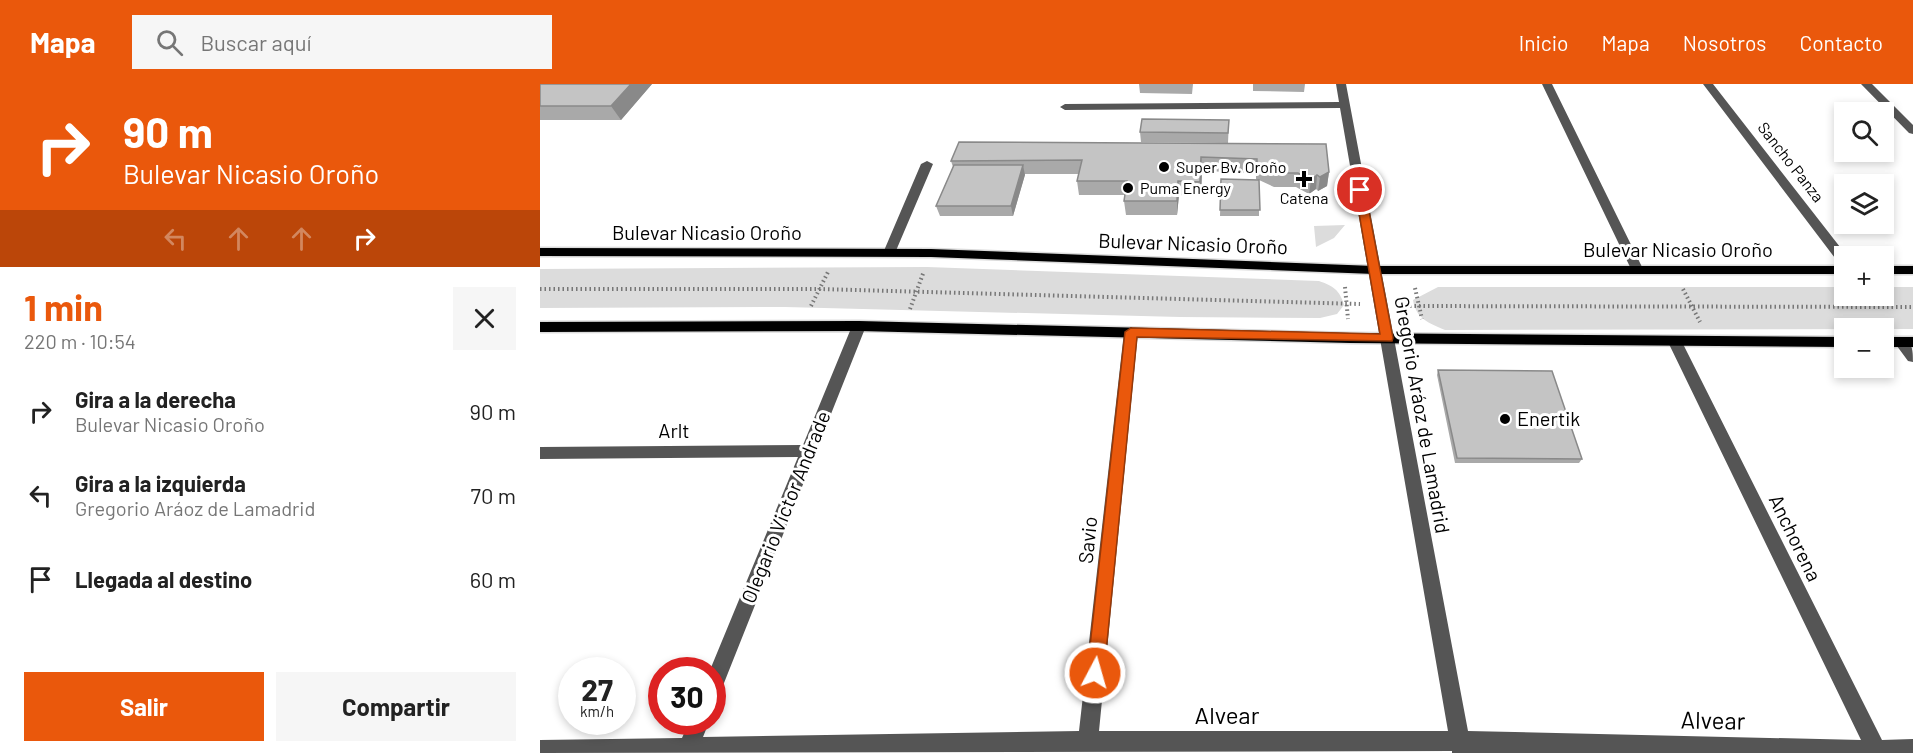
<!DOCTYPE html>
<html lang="es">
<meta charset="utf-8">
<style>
:root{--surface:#fff;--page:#f6f6f6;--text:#222;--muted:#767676;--accent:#ea580c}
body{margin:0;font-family:Barlow,sans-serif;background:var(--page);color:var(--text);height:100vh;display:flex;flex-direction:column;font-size:22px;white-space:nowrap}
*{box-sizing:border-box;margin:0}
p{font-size:20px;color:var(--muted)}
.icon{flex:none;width:33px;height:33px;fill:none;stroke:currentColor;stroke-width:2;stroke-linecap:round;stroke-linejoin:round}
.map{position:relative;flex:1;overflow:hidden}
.details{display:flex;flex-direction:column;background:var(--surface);width:540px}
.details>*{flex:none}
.hud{background:#ea580c;color:#fff;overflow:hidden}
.controls{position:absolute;left:1294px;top:18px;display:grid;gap:12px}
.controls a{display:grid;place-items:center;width:60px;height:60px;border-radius:0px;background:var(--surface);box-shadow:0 3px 9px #0003;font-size:30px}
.speed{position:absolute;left:18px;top:573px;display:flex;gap:12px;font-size:30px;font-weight:700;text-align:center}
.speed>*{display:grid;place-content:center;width:78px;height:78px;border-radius:50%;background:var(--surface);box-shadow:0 3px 9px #0003;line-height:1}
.speed small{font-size:15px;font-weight:400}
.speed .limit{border:9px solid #d22;background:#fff;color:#111}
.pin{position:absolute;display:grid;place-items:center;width:51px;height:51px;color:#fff;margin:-26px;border:3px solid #fff;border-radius:50%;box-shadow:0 2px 6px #0007}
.me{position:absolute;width:66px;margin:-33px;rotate:6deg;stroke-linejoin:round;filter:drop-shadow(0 0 4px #0008)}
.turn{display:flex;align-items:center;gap:21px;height:126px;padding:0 24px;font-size:27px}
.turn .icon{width:78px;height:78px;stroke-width:2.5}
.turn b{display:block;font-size:42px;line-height:51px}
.lanes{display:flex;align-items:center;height:57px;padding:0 24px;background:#0003;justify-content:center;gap:30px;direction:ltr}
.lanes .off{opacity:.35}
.round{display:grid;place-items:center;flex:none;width:63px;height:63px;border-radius:0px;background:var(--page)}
.overview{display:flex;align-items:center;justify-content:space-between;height:102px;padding:0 24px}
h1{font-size:36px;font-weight:700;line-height:45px;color:var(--accent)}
.button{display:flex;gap:12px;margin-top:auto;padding:12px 24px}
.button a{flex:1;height:69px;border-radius:0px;background:var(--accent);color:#fff;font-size:24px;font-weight:700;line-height:69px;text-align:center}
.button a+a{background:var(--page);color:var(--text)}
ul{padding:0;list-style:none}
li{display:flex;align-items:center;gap:18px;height:84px;padding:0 24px}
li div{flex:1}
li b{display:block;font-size:22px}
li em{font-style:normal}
header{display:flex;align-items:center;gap:36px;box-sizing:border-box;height:84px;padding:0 30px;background:var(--accent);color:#fff}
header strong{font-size:28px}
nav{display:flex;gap:33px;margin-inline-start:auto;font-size:21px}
.search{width:420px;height:54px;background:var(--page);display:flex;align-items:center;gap:15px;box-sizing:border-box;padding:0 21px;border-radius:0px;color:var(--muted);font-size:22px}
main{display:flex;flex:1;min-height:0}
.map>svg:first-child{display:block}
.green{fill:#dcdcdc}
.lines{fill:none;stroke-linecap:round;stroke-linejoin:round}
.major-casing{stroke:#dbdbdb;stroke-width:3}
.path{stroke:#777;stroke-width:4;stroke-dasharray:1.5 3;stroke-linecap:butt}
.minor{fill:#555;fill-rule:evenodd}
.major{fill:#000;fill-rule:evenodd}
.wall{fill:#a9a9a9}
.shaded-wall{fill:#898989}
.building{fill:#c4c4c4;stroke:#898989;stroke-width:1.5}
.route{fill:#ea580c;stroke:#983908;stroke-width:1.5}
.poi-dot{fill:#000;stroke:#fff;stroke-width:2}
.labels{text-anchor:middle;stroke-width:6;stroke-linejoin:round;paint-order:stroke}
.far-street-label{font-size:16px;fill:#000;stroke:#fff}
.far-poi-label{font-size:16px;fill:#000;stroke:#fff;text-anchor:start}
.street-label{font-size:20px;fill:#000;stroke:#fff}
.poi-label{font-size:20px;fill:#000;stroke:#fff;text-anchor:start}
.near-street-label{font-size:24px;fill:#000;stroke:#fff}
</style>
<header>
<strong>Mapa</strong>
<div class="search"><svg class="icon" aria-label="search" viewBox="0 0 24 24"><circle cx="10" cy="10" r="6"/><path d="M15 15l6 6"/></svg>Buscar aquí</div>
<nav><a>Inicio</a><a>Mapa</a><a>Nosotros</a><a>Contacto</a></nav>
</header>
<main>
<section class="details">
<div class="hud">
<div class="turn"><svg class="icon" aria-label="right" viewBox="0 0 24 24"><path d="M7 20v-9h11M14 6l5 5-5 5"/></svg><div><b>90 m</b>Bulevar Nicasio Oroño</div></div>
<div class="lanes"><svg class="icon off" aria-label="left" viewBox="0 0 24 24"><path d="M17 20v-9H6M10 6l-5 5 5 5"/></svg><svg class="icon off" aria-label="ahead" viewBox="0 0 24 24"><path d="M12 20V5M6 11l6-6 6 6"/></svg><svg class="icon off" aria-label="ahead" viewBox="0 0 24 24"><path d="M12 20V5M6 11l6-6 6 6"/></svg><svg class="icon" aria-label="right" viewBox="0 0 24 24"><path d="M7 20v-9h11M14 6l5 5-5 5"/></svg></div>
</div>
<div class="overview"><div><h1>1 min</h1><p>220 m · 10:54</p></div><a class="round"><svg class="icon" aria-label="close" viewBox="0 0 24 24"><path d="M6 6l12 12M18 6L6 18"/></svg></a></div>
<ul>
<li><svg class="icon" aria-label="right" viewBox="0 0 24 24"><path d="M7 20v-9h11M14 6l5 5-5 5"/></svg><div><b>Gira a la derecha</b><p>Bulevar Nicasio Oroño</p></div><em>90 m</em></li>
<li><svg class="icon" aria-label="left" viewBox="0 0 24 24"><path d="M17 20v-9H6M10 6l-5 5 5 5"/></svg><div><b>Gira a la izquierda</b><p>Gregorio Aráoz de Lamadrid</p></div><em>70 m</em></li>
<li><svg class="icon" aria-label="arrive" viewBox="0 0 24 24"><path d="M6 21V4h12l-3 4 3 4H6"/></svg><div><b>Llegada al destino</b></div><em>60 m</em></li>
</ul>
<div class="button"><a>Salir</a><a>Compartir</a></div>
</section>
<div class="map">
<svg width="1373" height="669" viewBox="0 0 1373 669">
<rect width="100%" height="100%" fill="#fff"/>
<path class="green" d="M805 141 794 154 776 163 774 142Z
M387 183 779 197C793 202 800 206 804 221L797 230 780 234 640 233 245 223 0 224V185Z
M898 203H1305V212H1344V203H1373V245L905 246C889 239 876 235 873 216Z"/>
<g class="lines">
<defs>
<path id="major" d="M0 164 391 165 834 182H1305V190H834L391 173 0 172Z
M1344 182H1373V190H1344Z
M319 237 810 249 1305 253V263L810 259 319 247 0 248V238Z
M1344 253H1373V263H1344Z"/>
</defs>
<use href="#major" class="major-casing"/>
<path class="path" d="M805 203 808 235
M875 204 882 235
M0 205H280L820 220
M1143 205 1160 238
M271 222 289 186
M861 222 1373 223
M370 225 384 187"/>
<path class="minor" d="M796 0H806L928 647 1321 656 1128 258 1135 253 1142 258 1342 656 1373 655V669H912V667L0 669V656L142 654 149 638H169L163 653 539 647 584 248 591 243 598 248 559 647H908L800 24 525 26 520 23 525 20 799 18Z
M1002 0H1012L1103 185 1101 188H1093L1091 185Z
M1163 0H1173L1307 172 1305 183 1301 182Z
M1321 0H1332L1373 41V50L1369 49Z
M387 77 393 80 355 169 353 172H345L343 169 381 80Z
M319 237 326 242 182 604 179 611 172 613V586H170L258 373 0 375V363L263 361 312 242Z
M1361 253C1373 257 1373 267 1373 278L1368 277 1354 258Z"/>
<use href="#major" class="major"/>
</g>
<path class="wall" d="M0 0H112L81 36H0Z
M599 0H653L652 10 600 9Z
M713 0H765L764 8 713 7Z
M689 36 688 59 601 58 600 48Z
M786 60 789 88 787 102 778 107 776 105 769 110 756 103H734L719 96V132H680L681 95 718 96 716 95V89L662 87 661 112 639 111 637 131H586L584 117 585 111H539L537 97 539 90H485L473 132H400L396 122 413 83 411 77Z
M898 286 1042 375 1039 379H915L897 291Z"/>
<path class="shaded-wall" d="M91 0H112L81 36 71 22Z
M661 73 662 87 661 112 660 98Z
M483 81 485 91 473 132 471 122Z
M789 88 787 102 778 107 780 93Z
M777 91 776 105 769 110 771 96Z
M638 97 639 111 637 131V117Z"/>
<path class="building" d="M0 0H91L71 22H0Z
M602 35 689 36 688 49 600 48Z
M419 58 786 60 789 88 780 93 777 91 771 96 758 89H734L717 81V75L661 73 660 98 638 97 637 117H584L587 97H537L542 76 411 77Z
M414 81H483L471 122H396Z
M681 95 719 96 720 126H680Z
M898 286 1012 287 1042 375 917 374Z"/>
<path class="route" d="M820 103 825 106 853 254 852 257 597 253 564 589 561 595 555 598 549 595 547 589 585 248 591 244 840 250 815 106Z"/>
<g class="poi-dot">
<circle cx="624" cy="83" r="6"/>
<path d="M761 86h6v6h6v6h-6v6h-6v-6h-6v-6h6z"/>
<circle cx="588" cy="104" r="6"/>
<circle cx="965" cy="335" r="6"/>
</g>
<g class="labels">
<g class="far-street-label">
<text transform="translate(1251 78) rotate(52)" y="6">Sancho Panza</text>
</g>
<g class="far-poi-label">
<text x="636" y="89">Super Bv. Oroño</text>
<text x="600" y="110">Puma Energy</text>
<text x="764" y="120" text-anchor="middle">Catena</text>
</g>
<g class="street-label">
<text x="167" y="156">Bulevar Nicasio Oroño</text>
<text transform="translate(653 160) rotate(2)" y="7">Bulevar Nicasio Oroño</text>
<text x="1138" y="173">Bulevar Nicasio Oroño</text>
<text transform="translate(882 331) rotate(80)" y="7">Gregorio Aráoz de Lamadrid</text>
<text x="134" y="354">Arlt</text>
<text transform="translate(246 423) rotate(-68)" y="7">Olegario Victor Andrade</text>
<text transform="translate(1255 454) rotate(64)" y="7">Anchorena</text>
<text transform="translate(548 456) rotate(-84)" y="7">Savio</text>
</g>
<g class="poi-label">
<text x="977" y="342">Enertik</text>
</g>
<g class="near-street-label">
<text x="687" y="640">Alvear</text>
<text transform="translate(1173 637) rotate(1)" y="8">Alvear</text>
</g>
</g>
</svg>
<div class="controls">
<a><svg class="icon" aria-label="search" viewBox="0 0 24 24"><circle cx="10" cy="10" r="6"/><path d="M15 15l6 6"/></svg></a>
<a><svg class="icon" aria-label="layers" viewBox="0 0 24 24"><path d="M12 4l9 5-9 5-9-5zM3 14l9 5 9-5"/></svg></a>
<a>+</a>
<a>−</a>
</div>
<div class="speed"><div>27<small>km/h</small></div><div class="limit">30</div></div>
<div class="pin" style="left:820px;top:106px;background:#d93025"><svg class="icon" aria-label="arrive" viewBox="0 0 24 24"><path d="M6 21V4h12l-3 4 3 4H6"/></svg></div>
<svg class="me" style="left:555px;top:589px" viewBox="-20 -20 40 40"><circle r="17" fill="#ea580c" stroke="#fff" stroke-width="3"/><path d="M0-11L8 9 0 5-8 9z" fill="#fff"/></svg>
</div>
</main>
